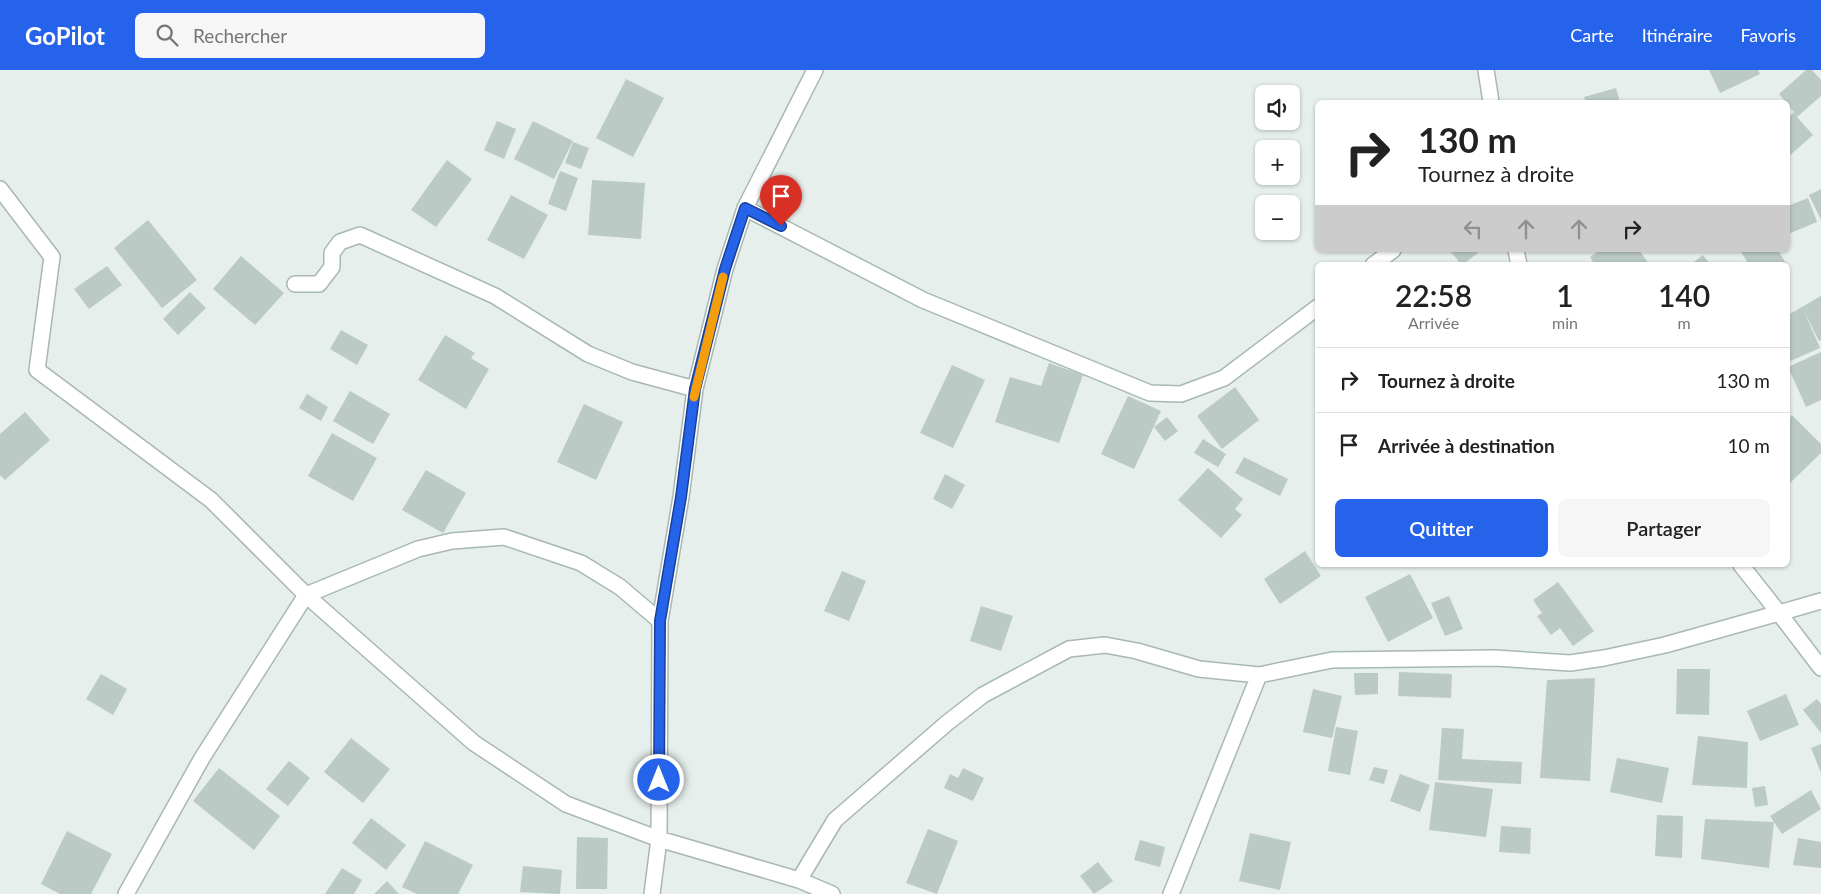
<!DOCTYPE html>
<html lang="fr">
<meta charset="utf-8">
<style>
:root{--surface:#fff;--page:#f6f6f6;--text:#222;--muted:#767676;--line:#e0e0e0;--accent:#2563eb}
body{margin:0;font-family:Lato,sans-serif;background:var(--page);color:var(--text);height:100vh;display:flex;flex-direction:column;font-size:19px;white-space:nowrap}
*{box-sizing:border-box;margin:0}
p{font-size:16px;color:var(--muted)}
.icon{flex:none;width:28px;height:28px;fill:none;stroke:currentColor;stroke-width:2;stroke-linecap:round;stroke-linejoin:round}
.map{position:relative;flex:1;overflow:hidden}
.sheet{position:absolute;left:1315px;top:192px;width:475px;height:305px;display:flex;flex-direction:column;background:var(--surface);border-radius:8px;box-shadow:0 1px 4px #0004}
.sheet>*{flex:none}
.banner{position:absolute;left:1315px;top:30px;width:475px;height:152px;border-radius:8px;box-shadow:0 1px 4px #0004;background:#fff;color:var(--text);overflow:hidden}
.tools{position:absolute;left:1255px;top:15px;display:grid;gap:10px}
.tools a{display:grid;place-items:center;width:45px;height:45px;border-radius:8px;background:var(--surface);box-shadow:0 1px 4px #0004;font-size:25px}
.pin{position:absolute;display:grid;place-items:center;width:42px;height:42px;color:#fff;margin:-51px -21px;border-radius:50% 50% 50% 0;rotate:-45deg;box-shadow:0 0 5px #0007}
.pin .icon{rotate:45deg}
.me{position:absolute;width:55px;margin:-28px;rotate:0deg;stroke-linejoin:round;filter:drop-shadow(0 0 4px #0008)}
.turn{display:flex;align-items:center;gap:18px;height:105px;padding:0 20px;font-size:22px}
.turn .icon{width:65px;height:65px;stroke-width:2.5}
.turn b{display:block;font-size:35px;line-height:42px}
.lanes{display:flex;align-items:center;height:48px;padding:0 20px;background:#0003;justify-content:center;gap:25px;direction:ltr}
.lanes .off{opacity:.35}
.eta{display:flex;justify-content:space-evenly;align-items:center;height:85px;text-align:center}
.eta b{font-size:30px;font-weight:600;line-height:35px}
.action{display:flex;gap:10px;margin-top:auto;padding:10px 20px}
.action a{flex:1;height:58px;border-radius:8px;background:var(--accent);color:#fff;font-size:20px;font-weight:600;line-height:58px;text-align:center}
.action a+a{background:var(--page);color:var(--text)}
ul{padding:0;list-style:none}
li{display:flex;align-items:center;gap:15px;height:65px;padding:0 20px;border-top:1px solid var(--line)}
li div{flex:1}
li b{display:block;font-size:19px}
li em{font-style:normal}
header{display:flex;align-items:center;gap:30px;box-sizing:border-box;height:70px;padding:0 25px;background:var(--accent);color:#fff}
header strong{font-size:24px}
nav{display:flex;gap:28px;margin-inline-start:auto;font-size:18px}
.search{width:350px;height:45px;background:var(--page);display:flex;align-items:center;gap:12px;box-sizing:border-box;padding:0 18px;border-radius:8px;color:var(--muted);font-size:19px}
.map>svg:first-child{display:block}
.building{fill:#bbcac4}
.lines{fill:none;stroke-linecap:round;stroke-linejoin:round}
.minor-casing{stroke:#a8b8b2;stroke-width:18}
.minor{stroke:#fff;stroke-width:15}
.route-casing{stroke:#184099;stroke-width:12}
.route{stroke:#2563eb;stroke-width:9}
.slow{stroke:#f59e0b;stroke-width:9}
</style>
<header>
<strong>GoPilot</strong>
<div class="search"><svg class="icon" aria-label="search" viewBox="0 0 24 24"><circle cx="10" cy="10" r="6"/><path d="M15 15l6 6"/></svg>Rechercher</div>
<nav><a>Carte</a><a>Itinéraire</a><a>Favoris</a></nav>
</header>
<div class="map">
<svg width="1821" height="824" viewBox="0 0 1821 824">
<rect width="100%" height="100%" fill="#e6efeb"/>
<path class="building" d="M1709 0H1758L1760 4 1720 23Z
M1806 0H1812L1821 10V26L1797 47 1813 65 1789 86 1788 48 1794 42 1779 24Z
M626 9 664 28 633 87 596 68Z
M1616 18 1620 32H1586L1584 27Z
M497 51 516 59 504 89 484 80Z
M533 51 573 71 554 109 514 89Z
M573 72 589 78 581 99 565 93Z
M447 90 472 109 436 157 411 140Z
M560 101 578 108 566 141 548 134Z
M592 110 645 113 641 169 588 165Z
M1821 119V150L1809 125Z
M511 125 548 145 524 189 487 170Z
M1808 128 1817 152 1788 164V136Z
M148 150 197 210 162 238 114 178Z
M1449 180H1482L1462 195Z
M1600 180H1639L1650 195H1595L1590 187Z
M1740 180H1778L1787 195H1749Z
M1703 185 1711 195H1690Z
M241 186 284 223 255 255 213 219Z
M107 196 122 215 89 239 74 219Z
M190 222 206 238 178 265 163 249Z
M1821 226V270L1819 271 1804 241 1820 278 1788 292V245Z
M341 260 368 275 357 295 330 279Z
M445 265 475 283 471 288 489 299 466 339 418 310Z
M1821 282V330L1806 337 1788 297Z
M1049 293 1083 305 1059 373 995 352 1010 307 1041 316Z
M952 295 985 310 953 378 920 363Z
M1235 317 1259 350 1222 379 1197 346Z
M350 321 390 344 373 374 333 351Z
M307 324 328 337 321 351 299 338Z
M1128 326 1161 341 1134 399 1101 384Z
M584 334 623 352 596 410 557 392Z
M25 342 50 370 5 410 0 405V364Z
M1792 345 1821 374V383L1790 413 1788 410V350Z
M1167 347 1178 361 1165 371 1154 357Z
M332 363 377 388 353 431 308 406Z
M1203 369 1226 384 1218 397 1194 383Z
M1244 387 1288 409 1280 426 1235 403Z
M1208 398 1243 429 1235 439 1242 445 1221 468 1178 430Z
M426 400 466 423 443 463 402 440Z
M945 404 965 415 952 439 933 429Z
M1305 481 1321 506 1280 534 1264 509Z
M842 501 866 511 849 551 824 541Z
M1410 504 1433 548 1388 572 1365 527Z
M1558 512 1594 561 1573 576 1560 558 1551 565 1537 546 1542 543 1533 530Z
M1449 526 1463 559 1445 566 1431 533Z
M981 536 1013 546 1001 581 970 571Z
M1677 599H1710L1709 645 1676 644Z
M1399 602 1452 604 1451 628 1398 626Z
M1354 603H1378V624L1355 625Z
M101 604 127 619 113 645 86 629Z
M1595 608 1590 711 1540 708 1547 610Z
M1313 619 1342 626 1332 668 1303 662Z
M1786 624 1799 655 1760 671 1747 641Z
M1817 629 1821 634V663L1803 640Z
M1336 657 1358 661 1350 705 1328 701Z
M1442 658 1464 659 1462 689 1522 692 1521 714 1438 710Z
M1698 666 1748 672 1747 718 1692 715Z
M351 668 390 699 363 733 324 702Z
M1821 674V703L1811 678Z
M1617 688 1669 698 1662 733 1610 722Z
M289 691 310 708 288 736 266 719Z
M1374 697 1388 700 1384 714 1369 710Z
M219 698 280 746 254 780 193 731Z
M963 698 984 708 973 731 944 718 950 704 958 708Z
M1400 704 1430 715 1420 742 1390 731Z
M1435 712 1493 719 1486 767 1429 760Z
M1765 716 1768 735 1755 737 1752 718Z
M1811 720 1821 739 1782 764 1770 746Z
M1657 745 1683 746 1682 788 1655 786Z
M371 748 406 775 386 800 352 773Z
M1705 749 1774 752 1769 798 1701 789Z
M1501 756 1531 758 1530 784 1499 782Z
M928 759 958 771 937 824 906 813Z
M67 761 112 784 91 824H60L41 814Z
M1250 763 1291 772 1280 820 1239 811Z
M577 767 608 768 607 819H576Z
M1798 768 1821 772V798L1793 795Z
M1140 770 1165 777 1160 797 1134 790Z
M425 771 473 795 458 824H417L402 817Z
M1098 792 1113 811 1094 824 1080 806Z
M523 796 562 800 560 824 520 822Z
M342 798 362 810 354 824H325Z
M387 811 399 824H374Z"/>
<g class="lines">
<defs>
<path id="minor" d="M1486 0 1491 32
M0 119 52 187 37 300 211 430 306 525 474 673 566 734 659 769 799 810 832 824
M745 138 923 230 1150 323 1181 324 1224 308 1318 237
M1516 180 1519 195
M1373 195 1393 180
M295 214H319L332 197V183L340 172 360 165 495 226 588 284 632 302 695 319
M1741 495 1779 543 1821 531
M799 810 835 750 947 653 983 625 1069 579 1105 575 1137 581 1199 599 1259 605 1332 590 1495 588 1570 593 1604 588 1665 575 1779 543 1821 598
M126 824 202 688 306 525 418 479 452 471 504 467 581 493 620 517 660 551
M652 824 659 769 660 551 681 427 695 319 725 199 745 138 815 0
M1171 824 1259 605"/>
</defs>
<use href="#minor" class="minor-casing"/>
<use href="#minor" class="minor"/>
</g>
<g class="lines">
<defs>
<path id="route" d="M659 710 660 551 681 427 695 319 725 199 745 138 781 156"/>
</defs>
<use href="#route" class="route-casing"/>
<use href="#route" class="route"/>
<path class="slow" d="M694 327 723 207"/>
</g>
</svg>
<div class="tools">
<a><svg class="icon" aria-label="sound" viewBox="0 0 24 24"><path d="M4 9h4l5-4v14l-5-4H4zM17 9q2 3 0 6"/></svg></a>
<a>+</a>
<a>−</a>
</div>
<div class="pin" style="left:781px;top:156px;background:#d93025"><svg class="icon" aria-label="arrive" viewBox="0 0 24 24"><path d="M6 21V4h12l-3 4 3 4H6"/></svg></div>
<svg class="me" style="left:659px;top:710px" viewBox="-20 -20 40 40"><circle r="17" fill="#2563eb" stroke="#fff" stroke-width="3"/><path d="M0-11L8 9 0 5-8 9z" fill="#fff"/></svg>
<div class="banner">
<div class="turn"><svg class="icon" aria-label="right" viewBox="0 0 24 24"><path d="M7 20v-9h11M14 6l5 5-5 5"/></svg><div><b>130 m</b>Tournez à droite</div></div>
<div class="lanes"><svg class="icon off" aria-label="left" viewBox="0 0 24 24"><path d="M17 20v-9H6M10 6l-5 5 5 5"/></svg><svg class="icon off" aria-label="ahead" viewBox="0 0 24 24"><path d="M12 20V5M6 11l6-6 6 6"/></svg><svg class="icon off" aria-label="ahead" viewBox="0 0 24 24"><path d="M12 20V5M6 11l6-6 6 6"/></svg><svg class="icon" aria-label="right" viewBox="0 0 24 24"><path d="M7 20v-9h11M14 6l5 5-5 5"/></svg></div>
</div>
<section class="sheet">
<div class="eta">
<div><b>22:58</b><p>Arrivée</p></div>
<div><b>1</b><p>min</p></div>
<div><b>140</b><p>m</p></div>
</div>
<ul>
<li><svg class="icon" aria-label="right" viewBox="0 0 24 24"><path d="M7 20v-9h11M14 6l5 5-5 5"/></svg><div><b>Tournez à droite</b></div><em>130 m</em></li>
<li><svg class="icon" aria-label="arrive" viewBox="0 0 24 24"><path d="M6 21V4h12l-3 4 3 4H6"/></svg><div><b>Arrivée à destination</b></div><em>10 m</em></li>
</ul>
<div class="action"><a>Quitter</a><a>Partager</a></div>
</section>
</div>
